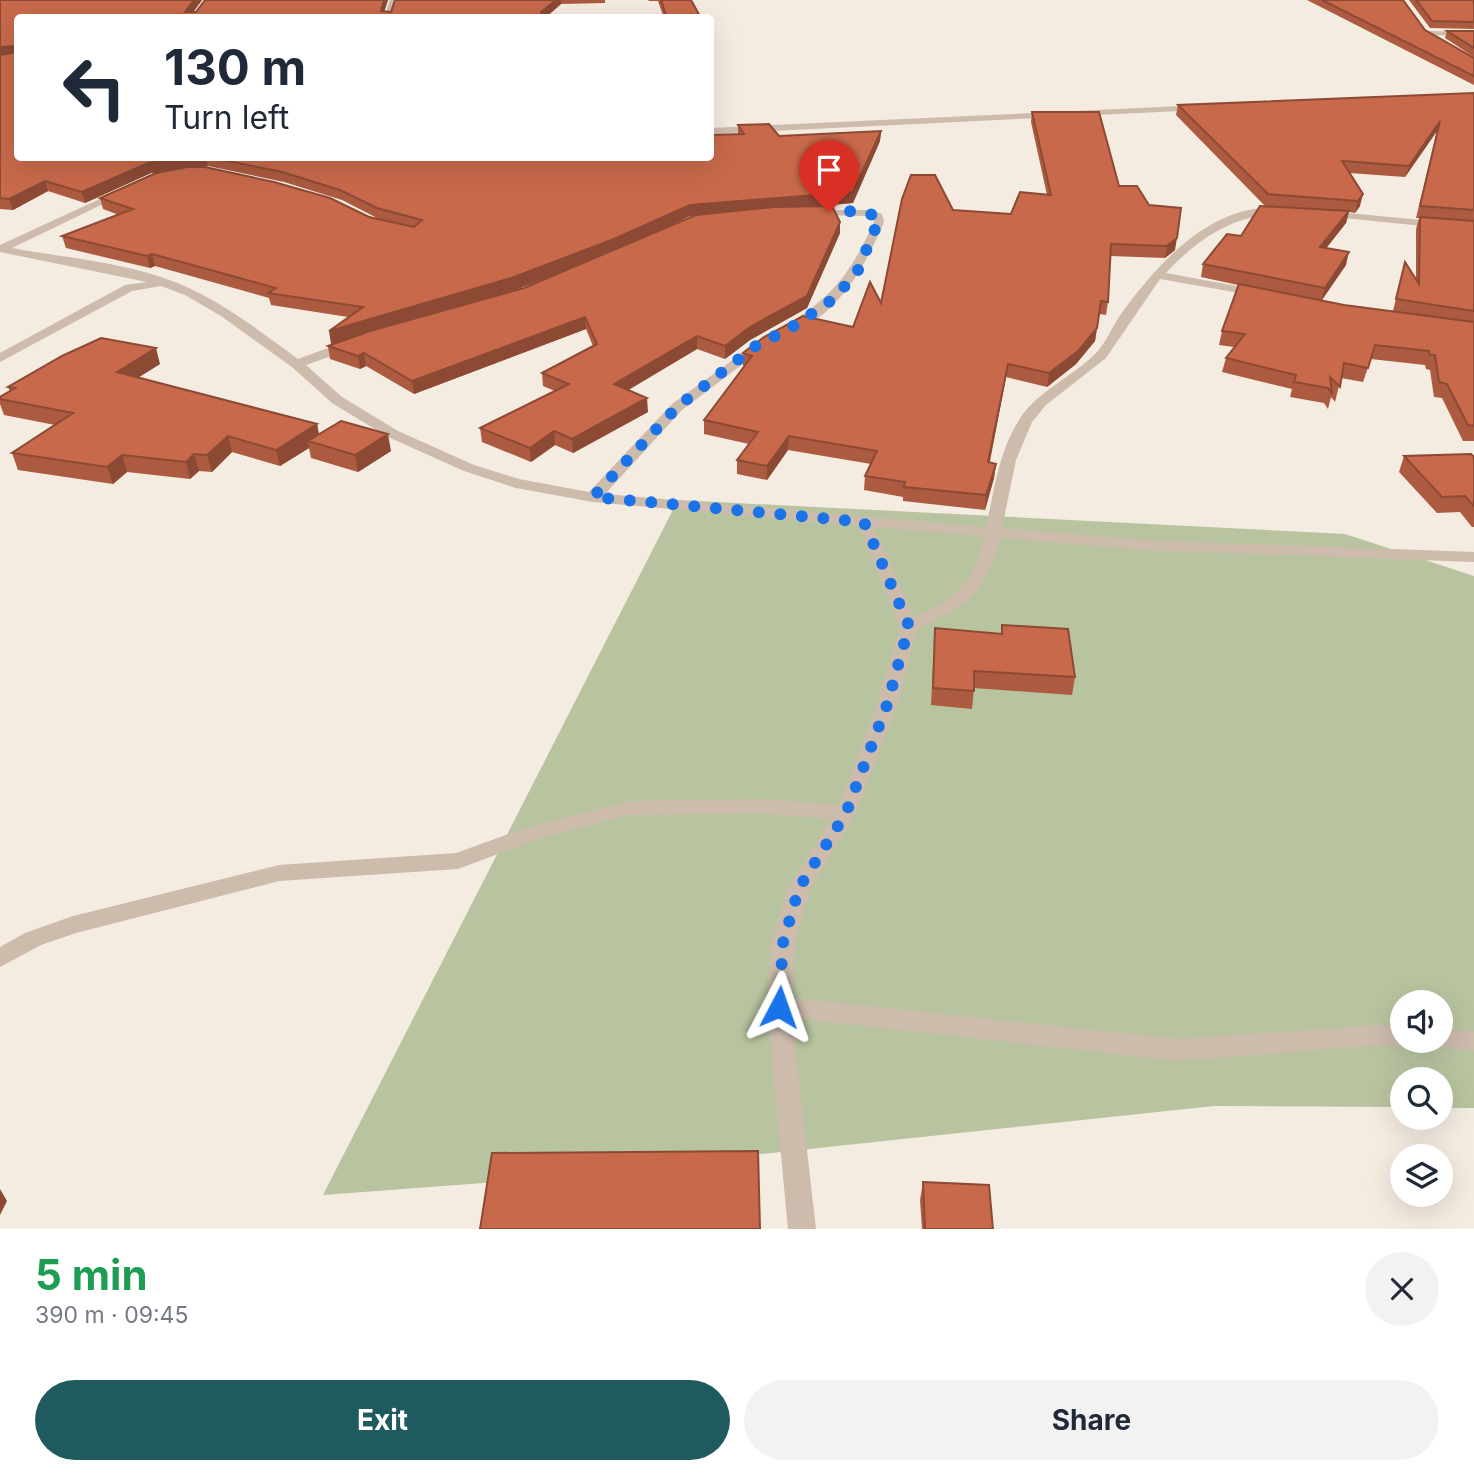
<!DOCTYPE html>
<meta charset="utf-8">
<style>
:root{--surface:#fff;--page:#f2f2f3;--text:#1f2937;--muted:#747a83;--accent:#1f5a5e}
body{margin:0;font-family:Inter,sans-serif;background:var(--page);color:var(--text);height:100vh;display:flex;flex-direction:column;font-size:26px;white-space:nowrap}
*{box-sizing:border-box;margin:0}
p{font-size:23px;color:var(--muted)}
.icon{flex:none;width:38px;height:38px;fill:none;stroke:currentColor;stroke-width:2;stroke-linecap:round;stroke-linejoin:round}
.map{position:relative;height:1229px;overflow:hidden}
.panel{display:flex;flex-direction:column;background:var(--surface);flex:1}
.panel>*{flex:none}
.guide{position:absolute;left:14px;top:14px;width:700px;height:147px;border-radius:7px;box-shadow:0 7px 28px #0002;background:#fff;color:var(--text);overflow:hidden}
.fabs{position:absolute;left:1390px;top:990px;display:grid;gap:14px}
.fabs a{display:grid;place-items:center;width:63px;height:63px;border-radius:50%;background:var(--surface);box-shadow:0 7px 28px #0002;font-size:35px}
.pin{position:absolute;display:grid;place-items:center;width:60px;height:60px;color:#fff;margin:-72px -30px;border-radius:50% 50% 50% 0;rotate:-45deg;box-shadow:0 0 7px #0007}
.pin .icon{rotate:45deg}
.me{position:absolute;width:77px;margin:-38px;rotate:4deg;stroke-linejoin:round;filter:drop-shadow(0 0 5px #0008)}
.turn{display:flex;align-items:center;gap:24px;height:147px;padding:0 35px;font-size:32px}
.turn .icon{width:91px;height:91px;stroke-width:2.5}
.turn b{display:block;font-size:49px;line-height:60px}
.round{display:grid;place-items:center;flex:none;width:74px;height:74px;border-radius:37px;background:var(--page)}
.head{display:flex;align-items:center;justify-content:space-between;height:119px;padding:0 35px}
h1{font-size:42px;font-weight:700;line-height:52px;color:#1e9e55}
.cta{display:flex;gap:14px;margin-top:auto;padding:14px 35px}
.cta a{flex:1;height:80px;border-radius:42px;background:var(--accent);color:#fff;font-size:28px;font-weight:700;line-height:80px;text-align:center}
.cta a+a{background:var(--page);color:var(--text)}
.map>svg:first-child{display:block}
.green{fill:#b8c4a0;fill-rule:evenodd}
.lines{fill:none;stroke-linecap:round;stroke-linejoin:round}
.minor{fill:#cdbbac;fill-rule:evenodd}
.wall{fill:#ac5a40;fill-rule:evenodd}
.shaded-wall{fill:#8c4a34}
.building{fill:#c8694b;stroke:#8c4a34;stroke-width:2}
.route{stroke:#1a73e8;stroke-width:12;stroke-dasharray:0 21.6}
</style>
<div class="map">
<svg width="1474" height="1229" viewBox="0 0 1474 1229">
<rect width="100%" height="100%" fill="#f4ebe1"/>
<path class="green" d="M678 500 1345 534 1474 576V1108H1440V1080H1402V1107L1214 1106 497 1182 323 1195ZM1402 1003H1440V1041H1402Z"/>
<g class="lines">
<path class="minor" d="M390 0H396L391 18H384Z
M1427 31 1474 32V36L1424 35Z
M1203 105 1200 110 710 134V128Z
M117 191 126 193 12 248C71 259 140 263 195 291 232 309 265 335 298 359L344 342H354V348L306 365 342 397 398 431 474 465 519 479 589 492 672 404 763 338 769 342 768 345 682 410 605 494 986 527C994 491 999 451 1019 420 1037 391 1071 378 1095 354 1106 343 1112 327 1121 314 1155 267 1213 199 1282 209V213C1273 215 1263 215 1254 217 1219 224 1189 248 1166 273L1258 290 1262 291V297L1160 279 1106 358 1046 405 1032 422 1016 460 1002 528 1144 540 1474 552V562L1144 550 1000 538C986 593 967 606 917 629L897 705 856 813 810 889 795 943 792 998 1179 1039 1379 1025 1402 1027V1041H1412L1411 1044 1402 1047 1379 1045 1179 1061 792 1018 816 1229H788L767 1007 771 943 788 888 831 819 761 813 629 815 538 839 458 869 279 881 76 933 41 945 0 967V947L25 933 73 916 279 865 456 853 525 828 629 801 761 799 839 805 877 705 900 626 858 526 593 502 516 488 464 471 388 437 332 403 292 367 221 316 185 295 161 286 132 291 0 362V353L125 285 147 282 0 252V245ZM874 527 984 536C972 584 958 598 914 617Z
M809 210H870L882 214 884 222C866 265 837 318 788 334L782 330 784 327C834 295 849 276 874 222L873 218 869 216 813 215 808 212Z
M1327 211 1474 225V231L1323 216 1322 214Z
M1440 1029 1474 1031V1051L1431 1046 1429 1041H1440Z"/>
</g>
<path class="wall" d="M1 0H202L193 12H196L205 0H388L384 12H391L395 0H605V3L561 4 545 18H18V158H710L738 134V125L779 136 881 131 880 141 853 203 812 207 840 233 807 308 750 340 725 359 697 349 628 390 648 412 573 453 555 445 531 462 482 442 480 428 555 391 543 386 542 373 593 346 586 329 414 394 366 366 360 369 330 359 328 346 342 341 331 344 348 317 271 305 269 298 155 266 150 268 66 248 62 236 119 215 103 209 100 198 157 173H151L85 203 48 191 13 210 0 209V1ZM208 166 284 182 342 200 379 219 203 167ZM690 216H695L639 240ZM589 261 524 288 460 306 515 290Z
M648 0H691L701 18H664L658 1H649Z
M1307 0H1403L1425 30 1474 58V85Z
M1409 0H1474V29L1430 28Z
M1447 31H1474V57L1445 38Z
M1474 93V441H1463L1442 398 1434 397 1430 370 1426 369 1425 365 1371 359 1363 382 1341 378 1335 402 1331 397 1328 409 1324 403 1290 397 1292 389 1222 372 1226 358 1234 347 1219 345 1222 331 1238 285 1201 277 1203 264 1241 236 1265 206 1176 115 1178 105ZM1437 131 1416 218H1419L1416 229V278L1405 262 1393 311 1344 305 1322 300 1346 265 1326 248 1346 223 1349 212 1355 213 1360 206 1349 173 1405 177Z
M1032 112 1119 186 1175 250 1165 258 1110 256 1108 302 1106 315 1099 314 1095 341 1076 364 1047 387 1006 377 989 463 996 464 994 478 985 510 903 501V497L864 490 865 476 871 464 788 450 767 480 737 474V460L749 444 704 434V420L745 366H743V353L853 327 881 303 953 210 1011 214 1047 195 1031 122Z
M160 364 138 377 317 424 319 434 391 451 358 472 311 458 309 448 280 466 232 452 212 472 199 471 190 479 127 472 113 484 18 470 12 453 55 425 4 415 0 404V397L10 392 8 387Z
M1404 456 1474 457V527H1472L1460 512 1437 513 1399 472Z
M1002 625 1075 677 1072 695 974 688 972 709 931 705 935 628 1001 634Z
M923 1182 993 1229H922L920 1200Z"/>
<path class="shaded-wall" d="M194 0H202L189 18 185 12Z
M384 0H388L382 18 381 11Z
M556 0H561V4L545 18H541V12Z
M15 46 18 54 0 56V47Z
M1440 121 1437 131 1405 177 1409 166Z
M881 131 880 141 853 203 690 216 615 251 515 290 331 344 329 331 690 205Z
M192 158H206L208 166 151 173 85 203 82 192 148 163Z
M45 181 48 191 13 210 9 199Z
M1363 194 1360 206 1355 213 1358 201Z
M1349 211 1346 223 1317 260 1320 247Z
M840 222V233L807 308 750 340 725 359V346Z
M1177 238 1175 250 1165 258 1167 246Z
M1349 252 1346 265 1321 301 1325 288Z
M152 254 155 266 150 268 147 256Z
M585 317 586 329 414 394 412 381Z
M1097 328 1095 341 1076 364 1047 387 1049 373Z
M697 336V349L615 398 614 384Z
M156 348 160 364 122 388 117 372Z
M364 353 366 366 360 369 358 356Z
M1008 364 1006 377 987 477 988 462Z
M647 398 648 412 573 453 572 439Z
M317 424 320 440 308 441 309 448 280 466 276 450Z
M554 431 555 445 531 462 530 448Z
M388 434 391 451 358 472 355 455Z
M228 436 232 452 212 472 207 455Z
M789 436 788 450 767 480V466Z
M194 454 199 471 190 479 186 462Z
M122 455 127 472 113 484 107 467Z
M996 464 994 478 985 510 986 495Z
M0 1189 7 1201 0 1215Z"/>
<path class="building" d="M1 0H194L185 12H196L205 0H384L381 11 391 12 395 0H556L541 12 542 18H18V51L15 46 0 47V1Z
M661 0H691L701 18H667Z
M1322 0H1403L1425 30 1474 58V76Z
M1416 0H1474V22L1432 21Z
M1447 31H1474V48Z
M18 52V158H192L148 163 82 192 45 181 9 199 0 198V55Z
M1474 93V210L1420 206 1440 121 1409 166 1342 161 1363 194 1358 201 1268 194 1178 105Z
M1032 112H1099L1119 186H1137L1149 205 1181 208 1177 238 1167 246 1111 244 1108 302 1101 301 1097 328 1078 351 1049 373 1008 364 988 462 996 464 986 495 904 487 905 482 865 476 877 451 789 436 767 466 737 460 758 432 704 420 752 356 743 353 764 337 803 316 853 327 870 282 881 303 902 199 911 175H935L953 210 1011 214 1020 192 1051 195Z
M769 124 779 136 881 131 853 192 690 205 614 239 514 277 329 331 363 307 268 293 276 288 152 254 147 256 62 236 133 209 100 198 156 173 187 167H205L274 182 330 198 369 217 414 227 422 220 377 208 340 190 282 172 213 158H710V135L744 134 738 125Z
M832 206 840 222 807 296 750 327 725 346 697 336 614 384 647 398 572 439 554 431 530 448 480 428 569 384 542 373 597 344 585 317 412 381 364 353 358 356 328 346 370 331 524 288 696 215 774 207Z
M1260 206 1349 211 1320 247 1349 252 1325 288 1203 264 1227 234 1241 236Z
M1420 217 1474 221V311L1396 299 1405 262 1419 284Z
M1239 284 1344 305 1474 322V426L1468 425 1447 384 1439 382 1435 355H1430L1429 351 1375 345 1368 368 1344 363 1340 387 1330 377 1332 394 1328 388 1294 382 1296 375 1226 358 1245 334 1222 331Z
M101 338 156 348 117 372 317 424 276 450 228 436 207 455 194 454 186 462 122 455 107 467 12 453 73 413 0 399V397L15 388 8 387 62 356Z
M341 421 388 434 355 455 308 441Z
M1471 454 1474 457V506L1465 496 1442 497 1404 456Z
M1002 625 1068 629 1075 677 974 671V691L933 688 935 628 1002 634Z
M758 1151 760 1229H480L492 1153Z
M923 1182 989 1185 993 1229H925Z"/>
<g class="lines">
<path class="route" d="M779 1007 783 943 799 888 846 813 887 705 909 626 864 522 593 497 677 407 757 345 789 329 835 298 858 270 878 222V216L856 211 829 212"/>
</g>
</svg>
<div class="fabs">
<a><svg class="icon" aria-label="sound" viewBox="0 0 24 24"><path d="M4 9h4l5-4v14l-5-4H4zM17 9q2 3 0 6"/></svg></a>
<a><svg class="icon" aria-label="search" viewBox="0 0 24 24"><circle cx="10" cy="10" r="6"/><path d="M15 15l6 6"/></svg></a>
<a><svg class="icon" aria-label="layers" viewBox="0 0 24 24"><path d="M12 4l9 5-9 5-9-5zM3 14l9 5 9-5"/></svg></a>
</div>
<div class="pin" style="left:829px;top:212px;background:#d93025"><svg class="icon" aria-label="arrive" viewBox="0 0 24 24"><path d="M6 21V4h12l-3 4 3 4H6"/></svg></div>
<svg class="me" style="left:779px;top:1007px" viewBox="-20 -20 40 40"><path d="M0-17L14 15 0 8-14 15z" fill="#1a73e8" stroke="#fff" stroke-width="4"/></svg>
<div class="guide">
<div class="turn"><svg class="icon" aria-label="left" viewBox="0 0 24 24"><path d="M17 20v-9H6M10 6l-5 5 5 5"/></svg><div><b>130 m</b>Turn left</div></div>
</div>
</div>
<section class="panel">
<div class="head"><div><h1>5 min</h1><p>390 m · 09:45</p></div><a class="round"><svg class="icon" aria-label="close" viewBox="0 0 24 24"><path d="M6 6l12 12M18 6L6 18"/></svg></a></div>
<div class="cta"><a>Exit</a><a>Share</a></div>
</section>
